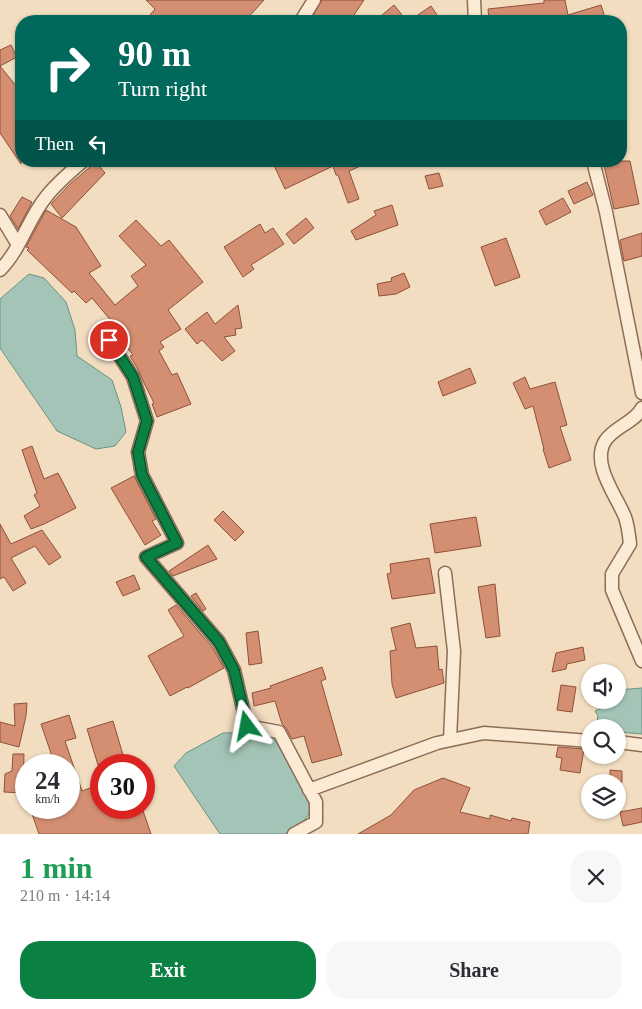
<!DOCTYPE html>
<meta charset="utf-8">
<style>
:root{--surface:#fff;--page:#f7f7f7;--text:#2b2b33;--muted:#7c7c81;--accent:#0b8043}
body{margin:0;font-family:Georgia,serif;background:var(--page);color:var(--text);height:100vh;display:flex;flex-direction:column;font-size:19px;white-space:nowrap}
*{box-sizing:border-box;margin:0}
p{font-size:16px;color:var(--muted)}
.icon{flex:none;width:28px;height:28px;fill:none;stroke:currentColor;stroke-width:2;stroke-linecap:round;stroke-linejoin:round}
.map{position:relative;height:834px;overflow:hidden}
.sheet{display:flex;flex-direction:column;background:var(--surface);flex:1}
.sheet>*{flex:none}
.guide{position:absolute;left:15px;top:15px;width:612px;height:152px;border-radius:20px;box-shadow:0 1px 4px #0004;background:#00695c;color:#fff;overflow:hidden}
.fabs{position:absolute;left:581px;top:664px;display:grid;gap:10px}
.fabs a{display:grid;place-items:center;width:45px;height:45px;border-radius:50%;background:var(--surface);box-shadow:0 1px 4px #0004;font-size:25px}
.speed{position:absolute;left:15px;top:754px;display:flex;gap:10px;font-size:25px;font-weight:700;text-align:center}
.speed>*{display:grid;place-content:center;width:65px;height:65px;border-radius:50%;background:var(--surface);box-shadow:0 1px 4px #0004;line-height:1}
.speed small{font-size:12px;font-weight:400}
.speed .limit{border:8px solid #d22;background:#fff;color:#111}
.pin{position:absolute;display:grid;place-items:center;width:42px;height:42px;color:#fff;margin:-21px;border:2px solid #fff;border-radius:50%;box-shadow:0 1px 5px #0007}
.me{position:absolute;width:55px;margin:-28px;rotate:347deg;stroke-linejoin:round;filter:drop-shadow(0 0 4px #0008)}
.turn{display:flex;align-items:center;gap:18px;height:105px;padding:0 20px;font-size:22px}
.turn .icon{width:65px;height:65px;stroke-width:2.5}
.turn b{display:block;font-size:35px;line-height:42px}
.then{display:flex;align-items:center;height:48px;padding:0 20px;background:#0003;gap:10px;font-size:19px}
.round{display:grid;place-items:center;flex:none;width:52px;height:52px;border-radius:20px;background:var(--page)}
.headline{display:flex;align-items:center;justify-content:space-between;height:85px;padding:0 20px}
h1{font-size:30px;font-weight:700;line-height:38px;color:#1e9e55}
.action{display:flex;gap:10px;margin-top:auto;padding:10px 20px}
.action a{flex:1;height:58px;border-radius:20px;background:var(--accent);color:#fff;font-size:20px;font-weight:700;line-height:58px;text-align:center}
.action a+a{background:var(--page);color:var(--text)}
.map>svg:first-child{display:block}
.water{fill:#a3c4b6;stroke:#699384}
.building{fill:#d48f72;stroke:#8f5139}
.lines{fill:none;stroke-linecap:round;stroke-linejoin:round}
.minor-casing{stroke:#8d6d56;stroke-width:15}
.minor{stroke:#fcebd4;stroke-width:12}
.route-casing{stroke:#07532c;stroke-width:12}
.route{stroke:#0b8043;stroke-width:9}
</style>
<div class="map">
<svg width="642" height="834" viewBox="0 0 642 834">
<rect width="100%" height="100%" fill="#f2ddc0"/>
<path class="water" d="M29 274 44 278 66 302 75 330 77 356 112 380 121 407 126 432 115 446 96 449 57 431 0 348V299Z
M642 688V734L618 732V728L596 727 598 716 595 711 604 707V700H618V690Z
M270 732 306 791 313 810 298 827 284 834H220L174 766 186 753 223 733Z"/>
<path class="building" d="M146 0H264L245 21H145L155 9Z
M322 0H364L350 21H310Z
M544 0H565L568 15 601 5 606 21H489L488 9 544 3Z
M394 5 407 21H375Z
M431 6 441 21H409Z
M11 45 17 57 0 66 21 92V164L0 133V50Z
M272 161H370V162L349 171 359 199 348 203 338 175H336L333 166 285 189Z
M603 161H630L639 204 614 209Z
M96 162 105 173 62 218 51 204 70 184Z
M439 173 443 186 429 189 425 176Z
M587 182 593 195 574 204 568 191Z
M22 197 32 202 18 229 10 216Z
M563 198 571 212 546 225 539 211Z
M392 205 398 225 356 240 351 231 376 215 374 211Z
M46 210 76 227 101 266 89 273 115 305 138 286 131 276 146 265 119 236 136 220 161 246 169 240 203 282 168 310 181 329 160 342 164 347 159 351 172 375 177 373 191 404 157 417 152 404 154 403 144 383 138 369 130 356 133 355 115 332 118 329 92 298 86 303 74 291 72 293 27 250 29 248 26 247Z
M306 218 314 228 294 244 286 234Z
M260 224 265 233 273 228 284 244 251 265 254 269 243 277 224 247Z
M642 233V256L624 261 620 240Z
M506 238 520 277 495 286 481 247Z
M404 273 410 287 396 294 379 296 377 284 392 281 391 278Z
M238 305 242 328 235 329 236 335 224 337 235 351 222 361 202 340 197 344 185 329 207 312 215 324Z
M470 368 476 383 443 396 438 382Z
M525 377 530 389 555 382 567 425 560 427 571 460 549 468 543 449H544L533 406 525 409 513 383Z
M32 446 44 479 58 473 76 508 44 524 31 529 24 516 40 506 34 495 37 493 22 450Z
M134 476 156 519 152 521 161 535 145 545 111 488Z
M223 511 244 532 235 541 214 520Z
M476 517 481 546 435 553 430 524Z
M0 524 11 544 42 530 61 557 49 565 35 546 11 558 26 583 13 591 4 577 0 579Z
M208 545 217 559 173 576 169 571Z
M429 558 435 593 392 599 387 574 391 573 390 564Z
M134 575 140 589 123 596 116 582Z
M495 584 500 636 486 638 478 587Z
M196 593 206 609 203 611 191 596Z
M176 605 212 647 224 668 188 688 187 687 170 696 148 656 184 636 168 610Z
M410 623 416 648 437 646 439 670 442 669 444 683 396 698 392 684 390 651 396 650 391 628Z
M258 631 262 663 249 665 246 633Z
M583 647 585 660 567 664 566 669 552 672 556 653Z
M322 667 326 679 321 681 342 755 312 763 304 736 292 739 286 728 282 724 275 701 254 706 252 693 271 688 270 686Z
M561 685 576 687 572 712 557 710Z
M27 703 26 716 19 747 0 742V722L15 726 14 704Z
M69 715 76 738 65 741 82 791 101 784V808H142L151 834H39L30 808H69V765H55L41 724Z
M113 721 126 765H98L87 729Z
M558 747 584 749 580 773 560 770 562 758 556 757Z
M13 754H24L23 793 4 792 5 774 12 771Z
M610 770 622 771V782H610Z
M443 778 470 788 460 812 490 819V815L511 821 512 818 530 822 528 834H358L391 815 414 790Z
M642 808V822L623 826 620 812Z"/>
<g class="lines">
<defs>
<path id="minor" d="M474 0 475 21
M301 21 314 0
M593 161 606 212 642 393
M0 215 18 245
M0 270C21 249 28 219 46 197 56 184 70 172 83 161
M109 340 133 377 147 421 138 452 142 475 177 543 146 557 219 642 234 670 247 726 279 732 316 802V822L294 834
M642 408C634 423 615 426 605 441 591 464 616 495 625 517 628 525 629 535 630 544L612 574V590L642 661
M445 573 454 651 450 740
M618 742 642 745
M309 790 437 743 484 733 590 741"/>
</defs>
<use href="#minor" class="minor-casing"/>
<use href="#minor" class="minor"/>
</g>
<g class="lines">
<defs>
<path id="route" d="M109 340 133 377 147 421 138 452 142 475 177 543 146 557 219 642 234 670 247 726"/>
</defs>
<use href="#route" class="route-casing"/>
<use href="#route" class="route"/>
</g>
</svg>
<div class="fabs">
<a><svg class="icon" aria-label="sound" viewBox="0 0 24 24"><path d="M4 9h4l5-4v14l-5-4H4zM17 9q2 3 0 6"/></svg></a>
<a><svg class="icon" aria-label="search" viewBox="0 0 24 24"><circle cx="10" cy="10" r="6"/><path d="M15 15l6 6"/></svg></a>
<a><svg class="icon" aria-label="layers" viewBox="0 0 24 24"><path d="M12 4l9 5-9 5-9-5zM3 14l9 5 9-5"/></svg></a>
</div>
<div class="speed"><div>24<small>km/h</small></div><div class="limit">30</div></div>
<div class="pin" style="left:109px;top:340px;background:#d93025"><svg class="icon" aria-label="arrive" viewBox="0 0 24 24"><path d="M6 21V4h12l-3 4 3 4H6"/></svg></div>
<svg class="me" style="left:247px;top:726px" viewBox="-20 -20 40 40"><path d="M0-17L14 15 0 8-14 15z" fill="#0b8043" stroke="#fff" stroke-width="4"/></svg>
<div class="guide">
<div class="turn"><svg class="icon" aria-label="right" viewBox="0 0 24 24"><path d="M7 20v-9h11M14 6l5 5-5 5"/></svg><div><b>90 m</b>Turn right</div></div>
<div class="then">Then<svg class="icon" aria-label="left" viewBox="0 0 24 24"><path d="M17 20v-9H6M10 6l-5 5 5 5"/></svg></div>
</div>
</div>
<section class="sheet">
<div class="headline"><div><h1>1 min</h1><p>210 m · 14:14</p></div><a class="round"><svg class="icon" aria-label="close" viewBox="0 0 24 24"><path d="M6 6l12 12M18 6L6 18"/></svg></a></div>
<div class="action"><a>Exit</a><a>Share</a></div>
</section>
